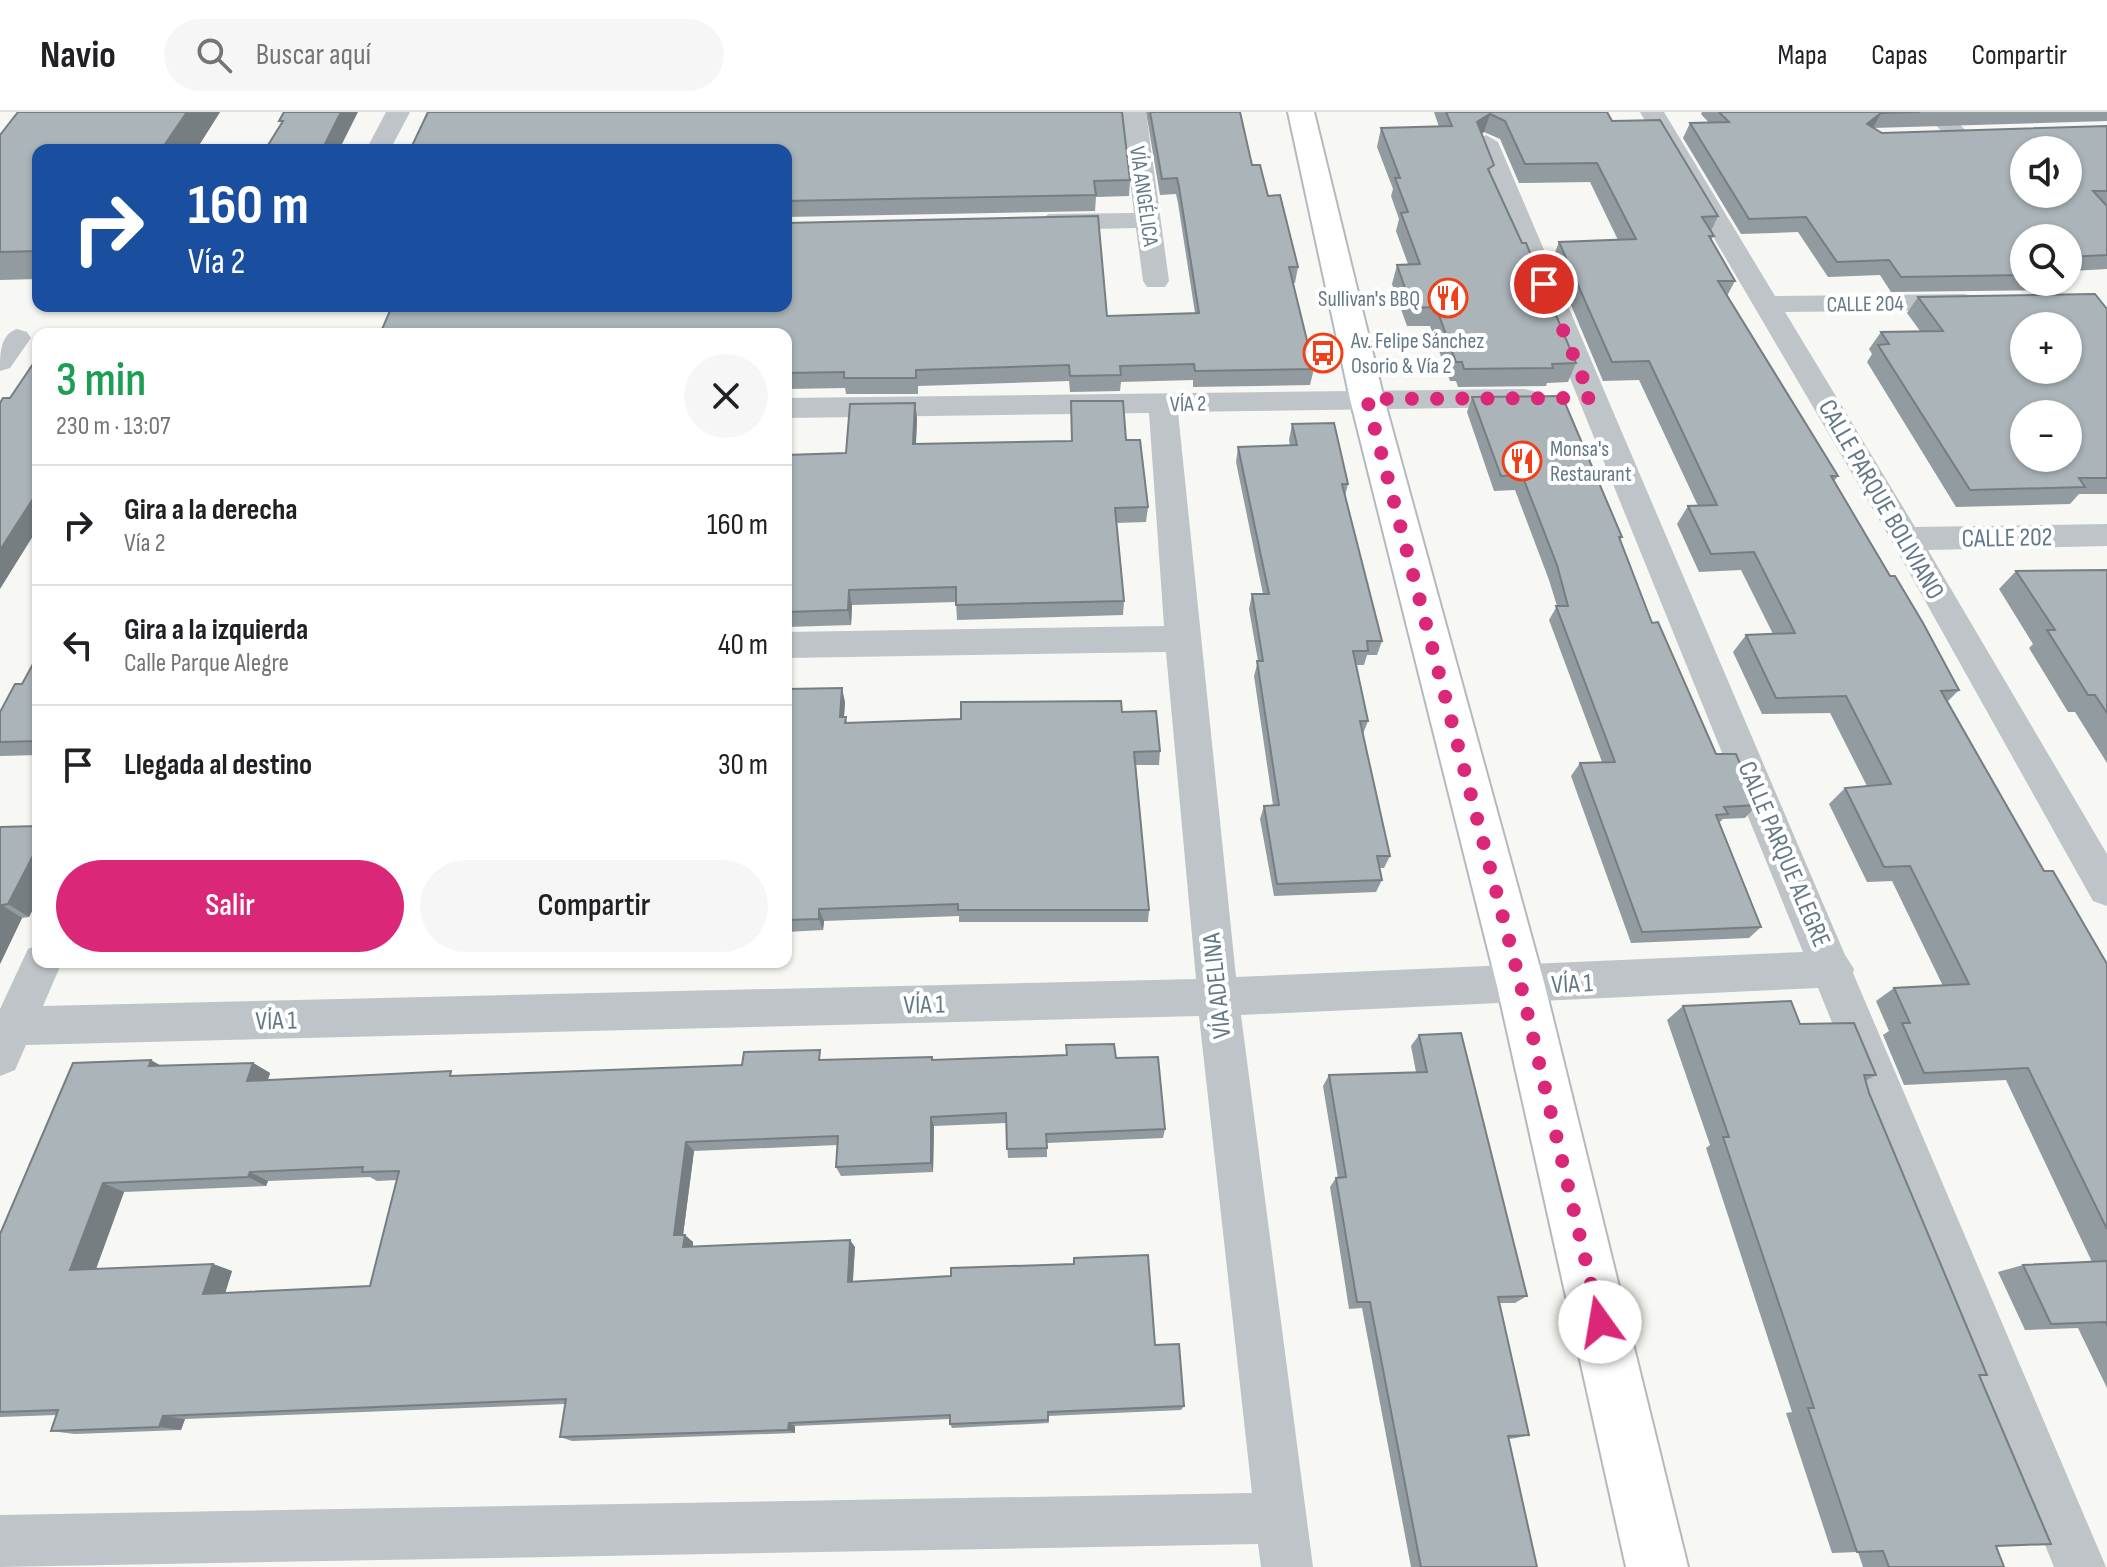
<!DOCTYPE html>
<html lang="es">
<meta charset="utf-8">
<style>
:root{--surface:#fff;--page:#f6f6f6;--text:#202124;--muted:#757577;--line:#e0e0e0;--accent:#db2777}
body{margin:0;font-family:"Sofia Sans Condensed",sans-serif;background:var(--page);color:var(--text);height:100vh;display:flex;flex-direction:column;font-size:30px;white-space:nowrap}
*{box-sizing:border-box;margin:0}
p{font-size:26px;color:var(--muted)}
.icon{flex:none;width:44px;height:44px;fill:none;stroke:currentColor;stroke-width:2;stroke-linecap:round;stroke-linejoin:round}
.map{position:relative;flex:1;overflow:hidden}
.panel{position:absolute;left:32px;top:216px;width:760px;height:640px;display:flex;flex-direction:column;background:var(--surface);border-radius:16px;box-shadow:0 2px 6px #0004}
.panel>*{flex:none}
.top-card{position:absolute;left:32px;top:32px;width:760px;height:168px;border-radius:16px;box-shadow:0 2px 6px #0004;background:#1a4fa0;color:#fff;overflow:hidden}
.fabs{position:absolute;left:2010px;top:24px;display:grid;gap:16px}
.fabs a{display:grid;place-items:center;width:72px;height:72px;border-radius:50%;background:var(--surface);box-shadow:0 2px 6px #0004;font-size:40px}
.pin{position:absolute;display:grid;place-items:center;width:68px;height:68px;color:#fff;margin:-34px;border:4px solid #fff;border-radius:50%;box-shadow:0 2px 8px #0007}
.me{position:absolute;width:88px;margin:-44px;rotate:347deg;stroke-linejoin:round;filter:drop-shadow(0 0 6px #0008)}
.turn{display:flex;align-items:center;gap:28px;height:168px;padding:0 24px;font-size:36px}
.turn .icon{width:104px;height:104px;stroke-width:2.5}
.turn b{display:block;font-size:56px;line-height:68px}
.round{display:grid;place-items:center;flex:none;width:84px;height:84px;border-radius:42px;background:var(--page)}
.headline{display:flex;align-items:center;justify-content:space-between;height:136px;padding:0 24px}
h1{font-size:48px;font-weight:600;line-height:60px;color:#1e9e55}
.action{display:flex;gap:16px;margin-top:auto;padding:16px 24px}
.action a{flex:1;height:92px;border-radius:48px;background:var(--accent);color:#fff;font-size:32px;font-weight:600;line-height:92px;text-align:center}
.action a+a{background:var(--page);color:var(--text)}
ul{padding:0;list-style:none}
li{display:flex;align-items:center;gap:24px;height:120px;padding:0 24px;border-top:2px solid var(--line)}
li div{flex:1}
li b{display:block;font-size:30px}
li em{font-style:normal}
header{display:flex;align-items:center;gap:48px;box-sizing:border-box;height:112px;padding:0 40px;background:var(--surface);border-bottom:2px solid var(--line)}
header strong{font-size:38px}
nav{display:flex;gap:44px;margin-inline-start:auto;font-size:28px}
.search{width:560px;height:72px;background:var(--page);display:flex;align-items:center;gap:20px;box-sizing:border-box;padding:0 28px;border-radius:44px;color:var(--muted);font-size:30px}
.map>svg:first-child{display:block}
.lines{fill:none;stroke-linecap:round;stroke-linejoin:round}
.secondary-casing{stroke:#b3babf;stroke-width:4}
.street{fill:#bfc4c8;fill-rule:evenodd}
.secondary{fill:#fff;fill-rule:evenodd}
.wall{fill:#929b9f;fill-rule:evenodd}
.shaded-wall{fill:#777e82}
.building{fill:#aab4b9;stroke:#777e82;stroke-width:2;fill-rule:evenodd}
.route{stroke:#db2777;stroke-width:14;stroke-dasharray:0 25.2}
.labels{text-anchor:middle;stroke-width:8;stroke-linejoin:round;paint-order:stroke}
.far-street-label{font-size:22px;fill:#637987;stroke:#fff}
.far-poi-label{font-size:22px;fill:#637987;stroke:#fff;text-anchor:start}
.street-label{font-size:26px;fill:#637987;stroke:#fff}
</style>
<header>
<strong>Navio</strong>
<div class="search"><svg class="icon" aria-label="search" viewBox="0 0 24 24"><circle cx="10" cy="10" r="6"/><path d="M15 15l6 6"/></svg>Buscar aquí</div>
<nav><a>Mapa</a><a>Capas</a><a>Compartir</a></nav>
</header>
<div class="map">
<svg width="2107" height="1455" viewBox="0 0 2107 1455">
<rect width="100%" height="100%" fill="#f7f7f3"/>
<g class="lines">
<defs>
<path id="secondary" d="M1288 0H1314L1384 287 1545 874 1688 1455H1626L1497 874 1350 287Z"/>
</defs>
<use href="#secondary" class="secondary-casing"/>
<path class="street" d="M386 0H410L390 38H366Z
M1122 0H1146L1169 169 1165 175H1147L1143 169 1136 116 1049 118 1036 110 1049 102 1134 101Z
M1640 0H1664L1775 184 1964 182 1974 184 1978 190 1974 196 1964 198 1785 200 1915 415 2107 412V434L1928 438 2107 742V794L2093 789 1891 428Z
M1923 0H1948L1970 23 1966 28H1950Z
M1486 23 1498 30 1845 843 1854 857 1853 861 2106 1455H2054L1818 876 1241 903 1313 1455H1261L1258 1432 0 1455V1403L1252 1381 1199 904 26 933 15 958 0 964V897L28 837 38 833V850H62L43 894 1196 867 1166 540 786 546V520L1164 514 1149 301 786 306V286L1524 277 1534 279 1539 286 1534 293 1524 295 1178 300 1236 865 1803 840 1474 30Z
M17 217 27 220 31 226 10 256 0 259C0 241 0 223 17 217Z"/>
<use href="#secondary" class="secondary"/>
</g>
<path class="wall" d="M220 0 196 38H38V167L0 168V23Z
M1146 0H1240L1252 53 1268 84 1298 155 1295 171H1293L1314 257 1310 273 1193 275V268L1121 270 1120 279 1070 280 1069 269 918 274V282H846L845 276 786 277V222L1107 204 1195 201 1178 91 1176 82 1160 83Z
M1434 0H1607L1612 9 1718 104 1711 119 1714 124 1711 128 1735 169 1727 184 1838 364 1834 369 1959 578 1948 589 2044 759 2107 852V1276L2078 1216 2025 1218 1998 1160 2023 1153 2092 1150 2006 968 1904 973 1883 923 1889 919 1876 889 1894 876 1943 874 1892 769 1867 770 1829 692 1845 676 1867 674 1830 601 1762 602 1733 540 1746 523 1773 522 1741 458 1699 460 1677 412 1688 394H1698L1639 268 1603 269 1552 148 1559 130 1618 128 1590 70 1519 71 1500 27 1484 20 1481 22 1491 62 1576 251 1568 270 1547 271 1546 274 1458 275 1456 269H1450L1430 214H1407L1392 172 1397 153 1408 152 1396 119 1399 107 1391 84 1393 77 1377 35 1381 16 1439 15Z
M1702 0H2107V9L1873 16 1882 21 2107 14V157L2072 159 2075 162 2063 178 1891 180 1880 163 1828 165 1798 120 1741 122 1683 26 1690 11H1709L1701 2ZM2024 126H2068V170H2024Z
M786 38 1130 68 1129 84 1096 85 1095 99 786 105Z
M1918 185 2107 197V382H2079L2070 392 1956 395 1867 250 1872 242 1869 237 1881 220 1920 219 1907 201Z
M1472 285 1622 425 1620 429 1652 511 1716 642 1757 693 1745 706 1723 707 1719 711 1761 815 1749 826 1631 831 1571 664 1580 651 1602 650 1549 508 1557 494 1549 468 1515 378 1494 379 1467 300Z
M1071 289 1126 328 1148 395 1146 410 1116 411 1124 489 1123 503 957 508 956 490 852 493 851 513 786 515V343L846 341 915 291 917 307 916 332 1071 329Z
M1292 312 1348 372 1345 384 1382 529 1377 543H1367L1364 553H1356L1368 609 1363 622 1390 744 1384 756H1380L1382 768 1376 780 1274 784 1260 707 1264 694 1273 693 1254 564 1258 549 1249 497 1252 482H1263L1236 350 1238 335 1290 333 1289 328Z
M2107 458V651L2075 600H2068L2029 536 2033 532 1999 477 2016 459Z
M38 543V643L1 644H0V600L22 572Z
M786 577 845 590 844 605H846L847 611 1122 600 1160 639 1159 653H1136L1149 798 1148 810H959V804L824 809 823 818 786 820Z
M38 714V787L29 805 22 806 0 852V715Z
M1683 894 1800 912 1876 963 1865 969 1869 981 1987 1263 1980 1264 1996 1434 2004 1455H1863L1858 1440 1832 1441 1786 1301 1792 1300 1706 1036 1710 1033 1667 908Z
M1419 923 1527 1184 1515 1191H1499L1529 1323 1516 1326 1509 1327 1537 1455H1411L1362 1196 1349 1197 1330 1075 1336 1066H1338L1323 974 1329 963 1416 960 1411 934Z
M1066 933 1116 946 1165 1017 1163 1026 1047 1031V1045L1008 1046 1006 1011 934 1014 933 1060 841 1064 836 1055 838 1033 694 1039 683 1123 693 1130V1135H855L853 1170 1155 1233 1184 1294 1181 1298 1048 1304 1049 1311 952 1316 950 1312V1307L795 1314V1321L572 1329 560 1325 565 1292 185 1307 181 1318 75 1322 51 1319 56 1303 0 1305V1122L161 954 253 951 270 961 268 968 457 964 742 953 824 948H933L1066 943ZM370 1065 377 1069 397 1068 370 1174 225 1181 232 1159 213 1152 96 1157 124 1080 266 1074 268 1069Z"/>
<path class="shaded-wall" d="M187 0H220L196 38H161Z
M341 0H358L339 38H322Z
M1881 1 1873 16 1867 12Z
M1490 2 1484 20 1471 29 1477 10Z
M915 291 917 307 915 348 913 332Z
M38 379V416L0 477V438Z
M849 478 852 493 851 513 848 498Z
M842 576 845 590 843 619 840 605Z
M38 734V787L29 805 8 792Z
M2 793 22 806 0 852V796Z
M819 797 824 809 823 818 819 807Z
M151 948 170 959 149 954Z
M253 951 270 961 264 979 247 969Z
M931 1005 934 1014 933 1060 931 1051Z
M686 1030 694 1039 682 1131 674 1123Z
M250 1060 268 1069 266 1074 248 1065Z
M103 1071 124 1080 93 1165 70 1158Z
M685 1123 693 1130 692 1142 683 1135Z
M850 1128 855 1135 852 1177 848 1170Z
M213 1152 232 1159 223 1188 203 1182Z
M163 1304 185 1307 181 1318 159 1315Z
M789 1311 795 1314V1321L788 1318Z"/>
<path class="building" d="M18 0H187L161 38H38V139L0 140V23Z
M284 0H341L322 38H265L283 9H279Z
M428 0H1122L1130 68 1094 69 1096 83 786 89V38H410Z
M1150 0H1240L1252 53H1260L1268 84 1280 83 1298 155H1289L1314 257 1195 259 1194 252 1120 254 1121 263 1070 264 1069 253 916 258V266H844V260L786 261V222H380L392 194H786V111L1098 104 1107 204 1199 201 1179 75 1177 66 1162 67Z
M1446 0H1607L1612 9 1660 8 1718 104 1702 105 1714 124H1709L1735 169H1718L1838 364H1831L1890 464H1895L1923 511 1959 578 1941 579 2044 759H2053L2107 852V1117L2028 956 1924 961 1902 911H1910L1894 876 1969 872 1910 754 1884 755 1845 676 1891 672 1846 584 1776 586 1746 523 1795 521 1754 440 1711 442 1688 394 1717 393 1649 249 1612 250 1559 130 1636 127 1597 51 1525 52 1505 9 1490 2 1477 10 1494 53 1488 57 1522 131H1526L1576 251 1552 252 1553 256 1464 257 1462 250H1456L1436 195 1412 196 1397 153 1420 152 1401 101 1408 100 1395 66H1400L1381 16 1452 14Z
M1719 0H1920L1881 1 1867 12 1882 21 2107 14V79H2093L2107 94V143L2068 145V126H2024V163L1901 165 1889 148 1837 150 1806 105 1749 107 1690 11 1729 10ZM2024 38H2068V82H2024Z
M2068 154 2075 162 2068 163Z
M2095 182 2107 197V366H2079L2085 375 1970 378 1878 233 1889 232 1881 220 1943 219 1918 185ZM2024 214H2068V258H2024ZM2024 302H2068V346H2024Z
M35 249H38V379L0 438V291L3 286H10Z
M1562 284 1622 425H1619L1652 511 1658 510 1716 642H1736L1757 693 1724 695 1728 702 1716 703 1761 815 1642 820 1580 651 1615 650 1556 494H1568L1557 453 1522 363 1501 364 1472 285Z
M1071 289H1123L1126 328H1140L1148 395 1115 396 1124 489 956 493V475L849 478 848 498 786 500V343L846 341 850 292 915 291 913 332 1072 329Z
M1334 311 1348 372H1342L1382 529H1367L1368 539H1353L1368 609H1360L1390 744H1377L1382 768 1277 772 1264 694 1279 693 1257 549H1263L1252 482H1269L1238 335 1297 333 1292 312Z
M2107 458V601L2095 583H2088L2047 518H2055L2016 459Z
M38 543V629L0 630V600L15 572H22Z
M842 576 840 605H846L845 611 961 607V590L1121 589 1122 600 1156 599 1160 639 1134 640 1149 798H958V792L819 797V807L786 808V577Z
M38 714V734L8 792 2 793 0 796V715Z
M1791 889 1800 912 1854 911 1876 963H1864L1869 981 1987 1263H1979L2051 1432 1996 1434 2004 1455H1889L1883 1439 1857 1440 1808 1296H1814L1723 1025H1729L1683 894Z
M1461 921 1527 1184 1498 1185 1529 1323 1508 1324 1537 1455H1421L1370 1190H1357L1336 1066 1346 1065 1329 963 1427 960 1419 923Z
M1114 932 1116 946 1158 945 1165 1017 1046 1022 1047 1036 1007 1037 1006 1001 931 1005V1051L836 1055 838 1024 686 1030 674 1123H685L683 1135 850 1128 848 1170 951 1164V1156L1074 1152V1146L1148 1143 1155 1233 1179 1232 1184 1294 1048 1300V1308L950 1312V1303L789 1311 788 1318 560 1325 566 1287 163 1304 159 1315 51 1319 58 1298 0 1300V1122L73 951 151 948 149 954 253 951 247 969 451 959 450 964 742 953 744 940 820 938 819 948 932 945V948L1067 943 1066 933ZM363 1055 362 1060 399 1059 370 1174 203 1182 213 1152 70 1158 103 1071 248 1065 250 1060Z
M2107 1149V1213L2105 1210 2051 1212 2023 1153Z"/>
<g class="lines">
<path class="route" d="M1544 172 1591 286 1367 287 1521 874 1600 1210"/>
</g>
<defs>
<symbol id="restaurant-ring" viewBox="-11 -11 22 22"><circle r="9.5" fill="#fff" stroke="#f23f18" stroke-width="1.5"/><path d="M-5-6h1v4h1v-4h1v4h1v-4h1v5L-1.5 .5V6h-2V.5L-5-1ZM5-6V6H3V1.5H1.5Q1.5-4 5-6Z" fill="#f23f18"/></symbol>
<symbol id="bus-ring" viewBox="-11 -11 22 22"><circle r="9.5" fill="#fff" stroke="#f23f18" stroke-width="1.5"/><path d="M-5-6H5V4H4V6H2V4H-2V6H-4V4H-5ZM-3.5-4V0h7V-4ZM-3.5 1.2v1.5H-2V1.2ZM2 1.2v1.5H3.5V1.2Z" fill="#f23f18"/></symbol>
</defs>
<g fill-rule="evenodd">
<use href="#restaurant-ring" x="1426" y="164" width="44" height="44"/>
<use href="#bus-ring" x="1301" y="219" width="44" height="44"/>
<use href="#restaurant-ring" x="1500" y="327" width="44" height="44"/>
</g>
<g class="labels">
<g class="far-street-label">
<text transform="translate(1145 84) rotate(82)" y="8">VÍA ANGÉLICA</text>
<text transform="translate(1865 191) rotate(-1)" y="8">CALLE 204</text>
<text transform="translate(1188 291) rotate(-1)" y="8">VÍA 2</text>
</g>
<g class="far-poi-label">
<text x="1420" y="194" text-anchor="end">Sullivan's BBQ</text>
<text x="1351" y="236">Av. Felipe Sánchez<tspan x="1351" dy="25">Osorio &amp; Vía 2</tspan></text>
<text x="1550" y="344">Monsa's<tspan x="1550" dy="25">Restaurant</tspan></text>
</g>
<g class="street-label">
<text transform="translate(1882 387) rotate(60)" y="9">CALLE PARQUE BOLIVIANO</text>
<text transform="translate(2007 425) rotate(-1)" y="9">CALLE 202</text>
<text transform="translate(1785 742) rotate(67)" y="9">CALLE PARQUE ALEGRE</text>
<text transform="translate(1572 871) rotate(-3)" y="9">VÍA 1</text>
<text transform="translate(1216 874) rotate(-96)" y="9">VÍA ADELINA</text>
<text transform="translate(924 892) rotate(-1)" y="9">VÍA 1</text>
<text transform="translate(276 908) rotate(-1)" y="9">VÍA 1</text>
</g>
</g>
</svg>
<div class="fabs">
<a><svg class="icon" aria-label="sound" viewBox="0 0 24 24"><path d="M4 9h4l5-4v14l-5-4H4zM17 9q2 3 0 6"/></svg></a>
<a><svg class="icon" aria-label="search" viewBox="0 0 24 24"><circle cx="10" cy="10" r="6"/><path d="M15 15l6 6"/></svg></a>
<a>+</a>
<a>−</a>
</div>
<div class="pin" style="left:1544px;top:172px;background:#d93025"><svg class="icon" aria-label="arrive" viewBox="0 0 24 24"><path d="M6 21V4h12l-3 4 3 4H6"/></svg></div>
<svg class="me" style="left:1600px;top:1210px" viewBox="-20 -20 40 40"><circle r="19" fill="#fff"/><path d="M0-13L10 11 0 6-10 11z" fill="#db2777"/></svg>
<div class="top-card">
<div class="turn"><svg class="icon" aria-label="right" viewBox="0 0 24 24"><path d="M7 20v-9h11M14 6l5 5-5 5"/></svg><div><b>160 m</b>Vía 2</div></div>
</div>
<section class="panel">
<div class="headline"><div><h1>3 min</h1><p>230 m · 13:07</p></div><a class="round"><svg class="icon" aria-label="close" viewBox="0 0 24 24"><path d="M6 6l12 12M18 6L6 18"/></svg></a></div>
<ul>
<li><svg class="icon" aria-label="right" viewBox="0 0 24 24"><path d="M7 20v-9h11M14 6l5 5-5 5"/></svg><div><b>Gira a la derecha</b><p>Vía 2</p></div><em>160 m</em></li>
<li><svg class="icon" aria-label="left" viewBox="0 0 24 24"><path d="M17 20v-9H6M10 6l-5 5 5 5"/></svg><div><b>Gira a la izquierda</b><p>Calle Parque Alegre</p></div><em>40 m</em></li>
<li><svg class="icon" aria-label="arrive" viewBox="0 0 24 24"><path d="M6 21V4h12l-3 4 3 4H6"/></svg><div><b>Llegada al destino</b></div><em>30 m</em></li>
</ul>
<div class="action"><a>Salir</a><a>Compartir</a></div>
</section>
</div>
